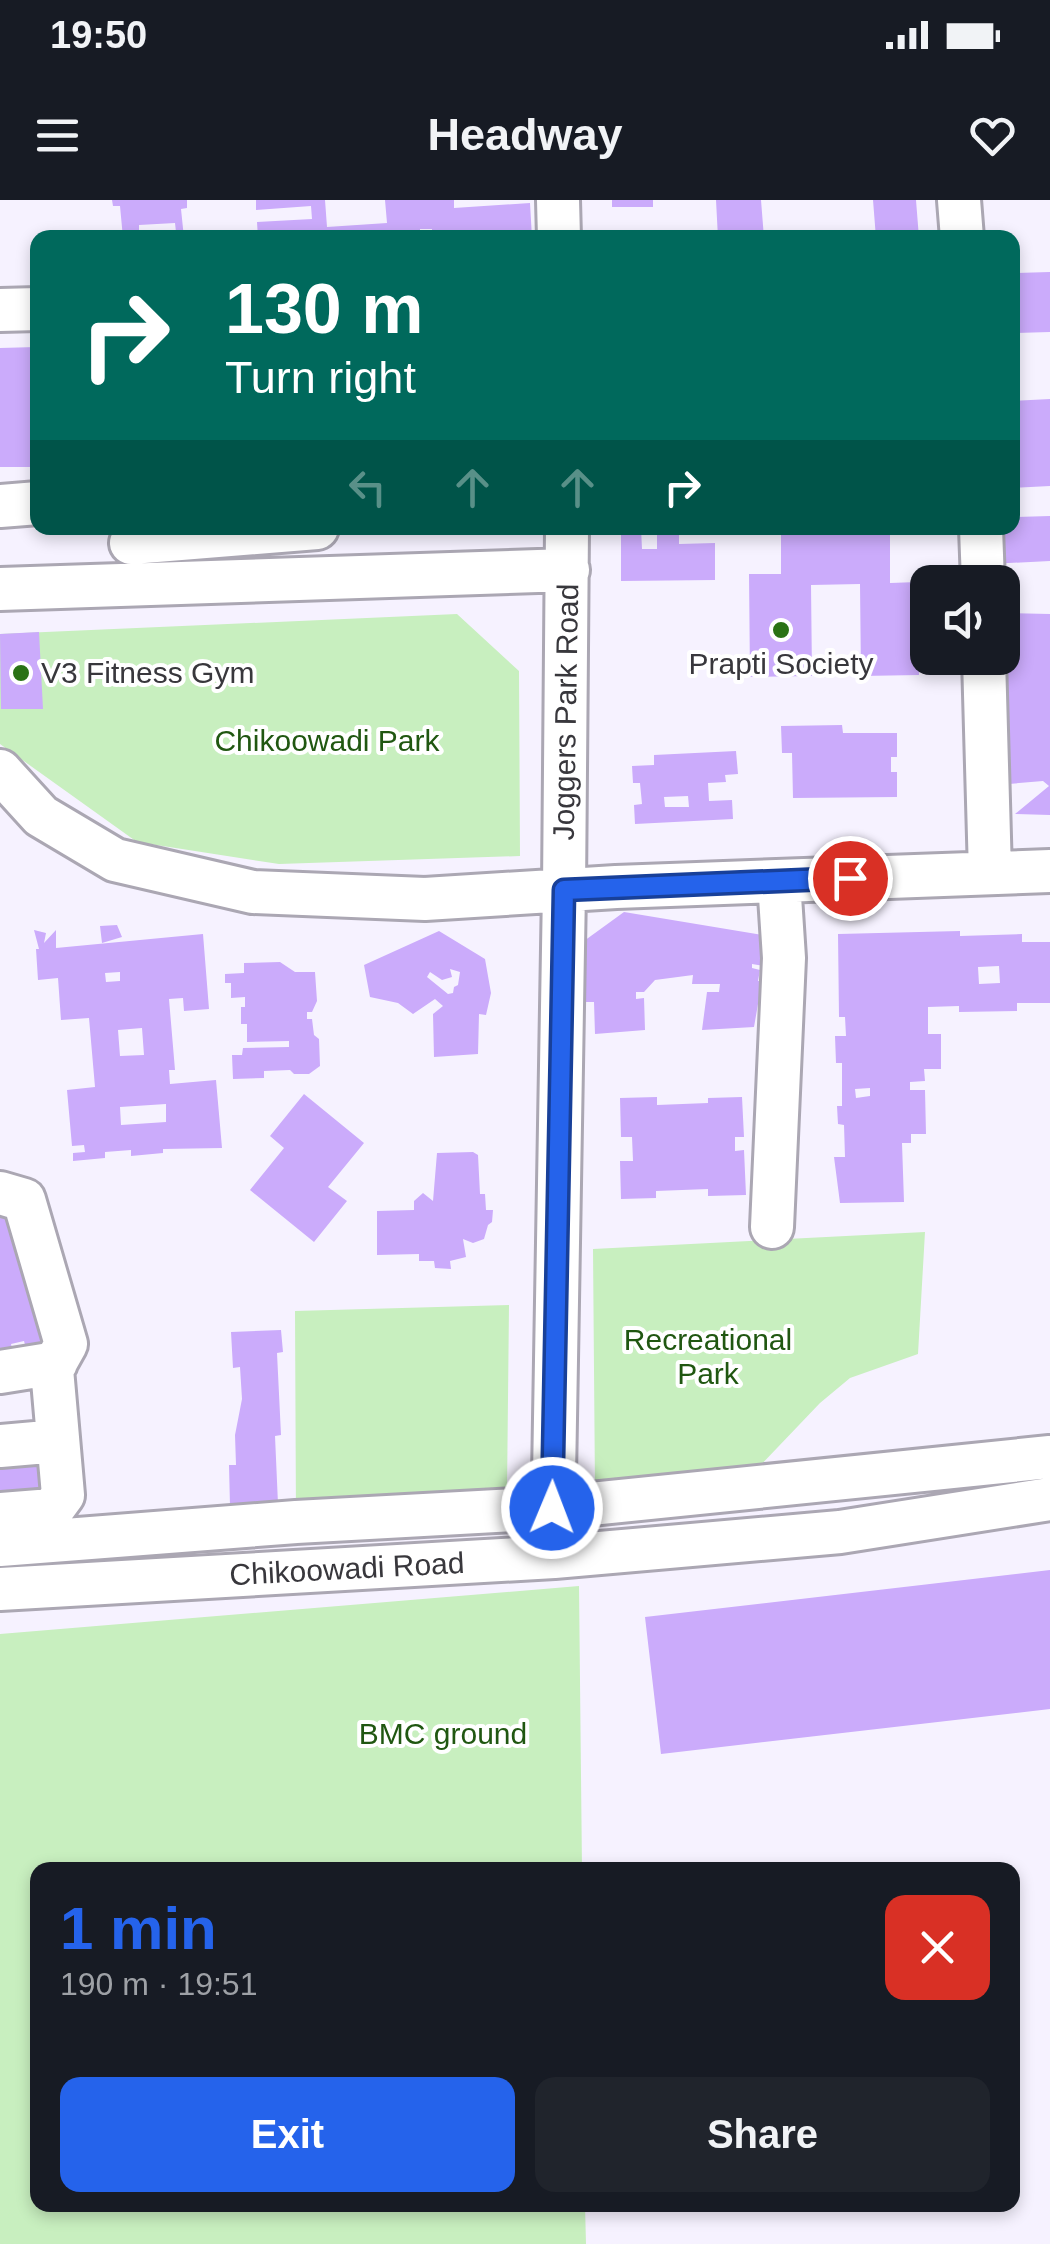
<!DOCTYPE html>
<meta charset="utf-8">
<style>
:root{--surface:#171b24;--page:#20242c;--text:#f1f3f6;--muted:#9ea1a6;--accent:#2563eb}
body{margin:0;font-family:Helvetica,sans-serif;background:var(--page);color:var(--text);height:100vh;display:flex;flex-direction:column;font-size:38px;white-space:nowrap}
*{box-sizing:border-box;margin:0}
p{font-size:32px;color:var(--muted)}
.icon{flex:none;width:55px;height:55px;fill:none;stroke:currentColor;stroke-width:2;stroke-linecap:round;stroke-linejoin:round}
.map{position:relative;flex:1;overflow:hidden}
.sheet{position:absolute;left:30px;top:1662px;width:990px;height:350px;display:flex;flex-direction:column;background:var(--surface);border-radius:20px;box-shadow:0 5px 15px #0003}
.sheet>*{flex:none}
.guide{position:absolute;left:30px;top:30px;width:990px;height:305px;border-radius:20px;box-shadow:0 5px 15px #0003;background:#00695c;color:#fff;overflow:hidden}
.tools{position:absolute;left:910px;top:365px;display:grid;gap:20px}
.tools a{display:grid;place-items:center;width:110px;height:110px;border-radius:20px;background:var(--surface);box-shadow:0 5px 15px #0003;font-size:50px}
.pin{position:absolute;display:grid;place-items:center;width:85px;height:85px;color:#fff;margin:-42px;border:5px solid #fff;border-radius:50%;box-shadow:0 2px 10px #0007}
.me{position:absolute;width:110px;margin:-55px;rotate:1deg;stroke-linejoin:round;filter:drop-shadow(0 0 8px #0008)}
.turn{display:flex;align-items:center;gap:35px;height:210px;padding:0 30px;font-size:45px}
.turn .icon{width:130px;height:130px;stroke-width:2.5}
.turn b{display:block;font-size:70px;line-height:85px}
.lanes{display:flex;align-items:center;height:95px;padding:0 30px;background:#0003;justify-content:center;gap:50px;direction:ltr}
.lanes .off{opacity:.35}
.round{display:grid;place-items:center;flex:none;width:105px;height:105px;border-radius:20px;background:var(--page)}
.headline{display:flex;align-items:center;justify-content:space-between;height:170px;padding:0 30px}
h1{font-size:60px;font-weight:700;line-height:75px;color:var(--accent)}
.action{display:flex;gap:20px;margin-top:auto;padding:20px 30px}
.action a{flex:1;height:115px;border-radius:20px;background:var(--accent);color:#fff;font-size:40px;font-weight:700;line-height:115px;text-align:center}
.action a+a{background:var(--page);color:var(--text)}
.status{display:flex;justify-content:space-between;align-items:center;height:70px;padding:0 50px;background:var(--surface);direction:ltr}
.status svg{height:28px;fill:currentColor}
header{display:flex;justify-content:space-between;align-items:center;height:130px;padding:0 30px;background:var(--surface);font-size:45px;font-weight:700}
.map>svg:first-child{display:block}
.green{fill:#c8efbf}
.building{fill:#cbabfb;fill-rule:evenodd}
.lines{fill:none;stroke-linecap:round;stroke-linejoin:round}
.minor-casing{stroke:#aba7b3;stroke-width:48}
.minor{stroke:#fff;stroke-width:42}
.route-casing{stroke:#184099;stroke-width:25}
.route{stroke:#2563eb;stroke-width:18}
.poi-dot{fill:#2a7215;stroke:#fff;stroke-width:4}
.labels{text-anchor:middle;stroke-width:8;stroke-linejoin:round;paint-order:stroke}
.poi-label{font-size:30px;fill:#38373c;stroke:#fff}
.street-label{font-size:30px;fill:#38373c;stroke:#fff}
.park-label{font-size:30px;fill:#205711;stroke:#fff}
</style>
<div class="status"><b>19:50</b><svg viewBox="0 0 49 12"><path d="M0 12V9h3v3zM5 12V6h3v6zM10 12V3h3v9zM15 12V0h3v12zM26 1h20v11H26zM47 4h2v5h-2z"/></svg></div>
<header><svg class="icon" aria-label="menu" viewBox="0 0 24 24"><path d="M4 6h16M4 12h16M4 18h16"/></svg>Headway<svg class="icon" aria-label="heart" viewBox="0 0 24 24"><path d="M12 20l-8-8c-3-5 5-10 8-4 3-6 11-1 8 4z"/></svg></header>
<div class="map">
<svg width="1050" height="2044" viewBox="0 0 1050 2044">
<rect width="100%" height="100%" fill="#f6f2ff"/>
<path class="green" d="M457 414 519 471 520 656 279 664 137 642 0 544V434Z
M925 1032 918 1154 850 1178 820 1203 757 1269 595 1290 593 1049Z
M509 1105 507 1291 296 1322 295 1111Z
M579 1386 582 1670H38V2005H585L586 2044H0V1434Z"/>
<path class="building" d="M112 0H187V8L181 9 184 38H144V35L176 32 175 23 139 25V38H123L120 6H113Z
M256 0H325L327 27 387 23 385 0H454V8L530 3 532 38H432V29H420V38H258L257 22 312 19 311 6 256 10Z
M612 0H653V7H612Z
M716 0H761L764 38H718Z
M873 0H916L919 38H876Z
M1050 72V132L1012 133V73Z
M36 147 38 267H0V148Z
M1050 199V286L1012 288V201Z
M1050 316V361L989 364 987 328H1012V317Z
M621 328H641L642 349H657V328H679V344L715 343V380L621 381Z
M781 328H890V383L918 382 919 475 861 476 860 384 811 385 812 476 750 477 749 374H781Z
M1002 413 1050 414V615L1015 614 1049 586 1043 581 997 585Z
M39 432 43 509H1L0 434Z
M842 525 843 533H897V557H891V572H897V597L793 598 792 553H782L781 526Z
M736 551 738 574 725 575 726 582 708 583 709 601 732 600 733 619 635 624 634 605 642 604 640 583H633L632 566 654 565V555ZM688 596 689 607H665L664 597Z
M624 712 769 736 764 766 752 764V768L760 770 758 781H762L754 827 702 830 707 792H719L720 784H692L693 775 655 780 644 792H636V799L644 798 645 830 595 834 594 802H579L584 741Z
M117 725 122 737 102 743 100 726Z
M34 730 46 733 44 743 56 730V748L203 734 209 809 184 811 183 798 169 799 175 870H169L170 884 216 880 222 948 163 949V953L131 956V950L105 952V958L73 961V953L85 952 84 945 72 946 67 890 95 887 89 818 61 820 58 778 38 780 36 749H39ZM120 772V781L106 782 105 773ZM142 828 144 855 120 856 118 830ZM166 904V922L121 925 120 907Z
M439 731 485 759 491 793 486 815 479 814 478 854 434 857 433 814 443 806 435 799 413 814 398 803 370 797 364 765ZM450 769 460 772 458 785 454 787 453 793 448 794 427 777 430 772 442 780 452 777Z
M960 731V736L1022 734V742H1050V803H1017V811L959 812V806L928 807V834H941V869H924L925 881 910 882V890H925L926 934H911V943H902L904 1002 840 1003 834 957H845L844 925 838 924 837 906H842V863H836L835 836H846L845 817H839L838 734ZM999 766 1000 783 979 784 978 767ZM870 888V896L856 898 855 889Z
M280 762 295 772H315L317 801 312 812H307V819H312L314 835 319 839 320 866 309 874H294L290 870 264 871V878L233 879 232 855H242L243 848 289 847V841L247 842V824H241V807H245V797L231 798V783H225V774L244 773V763Z
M304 894 364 943 328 987 347 1001 314 1042 250 990 284 948 270 936Z
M657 897V905L708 903V898L742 897 744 937H735V951L744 950 746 995 708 996V989L656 991V998L621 999 620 961H633L632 937H621L620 898Z
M473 952 478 955 480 994H485L486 1010H493L492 1022 488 1025 484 1039 473 1043 463 1039 466 1057 450 1061 451 1069 435 1068 434 1061H419V1054L377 1055V1011L414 1010V1001L423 993 433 1001 437 953Z
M16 1008 30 1060 19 1064 21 1071 32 1068 54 1144 27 1152 24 1141 11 1144 14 1156 0 1160V1013Z
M281 1130 283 1152 277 1153 281 1235 275 1236 278 1304 230 1306 229 1265H236L235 1235 242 1199 240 1167 233 1168 231 1132Z
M47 1252 51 1300 0 1303V1255Z
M1050 1370V1509L661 1554 645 1417Z"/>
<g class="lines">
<defs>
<path id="minor" d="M558 0 559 38
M959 0 962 38
M0 110 38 109
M0 306 38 303
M981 328 983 382
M131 343 317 328
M0 389 568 370
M984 458 990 673
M0 571 41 616 115 660 253 692 425 699 616 687 1050 671
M0 993 24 1000 66 1144 52 1169 63 1295 52 1310 0 1314
M772 1027 784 758 779 681
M0 1172 56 1163
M0 1246 58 1241
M553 1336 564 690 567 328
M0 1345 296 1322 552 1308 1050 1257
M0 1389 554 1357 840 1332 1050 1299"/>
</defs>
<use href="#minor" class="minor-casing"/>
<use href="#minor" class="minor"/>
</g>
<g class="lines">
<defs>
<path id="route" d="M552 1308 564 690 850 678"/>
</defs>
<use href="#route" class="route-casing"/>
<use href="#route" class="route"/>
</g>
<g class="poi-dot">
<circle cx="781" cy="430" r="10"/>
<circle cx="21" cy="473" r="10"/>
</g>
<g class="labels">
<g class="poi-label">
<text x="781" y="474">Prapti Society</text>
<text x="41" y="483" text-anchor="start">V3 Fitness Gym</text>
</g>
<g class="street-label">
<text transform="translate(566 512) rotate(-89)" y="10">Joggers Park Road</text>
<text transform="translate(347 1369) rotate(-3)" y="10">Chikoowadi Road</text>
</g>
<g class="park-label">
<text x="327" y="551">Chikoowadi Park</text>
<text x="708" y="1150">Recreational<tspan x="708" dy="34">Park</tspan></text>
<text x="443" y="1544">BMC ground</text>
</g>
</g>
</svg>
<div class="tools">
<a><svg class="icon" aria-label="sound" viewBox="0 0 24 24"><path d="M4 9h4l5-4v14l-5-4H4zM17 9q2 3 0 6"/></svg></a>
</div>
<div class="pin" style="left:850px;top:678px;background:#d93025"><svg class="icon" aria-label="arrive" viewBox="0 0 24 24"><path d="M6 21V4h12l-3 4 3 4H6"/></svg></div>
<svg class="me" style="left:552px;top:1308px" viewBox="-20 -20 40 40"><circle r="17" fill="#2563eb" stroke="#fff" stroke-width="3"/><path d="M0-11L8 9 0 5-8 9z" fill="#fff"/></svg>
<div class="guide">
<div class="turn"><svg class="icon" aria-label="right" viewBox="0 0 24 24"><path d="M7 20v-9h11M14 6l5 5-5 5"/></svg><div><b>130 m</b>Turn right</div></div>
<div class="lanes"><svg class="icon off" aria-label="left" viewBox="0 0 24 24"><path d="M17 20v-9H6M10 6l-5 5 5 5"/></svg><svg class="icon off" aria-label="ahead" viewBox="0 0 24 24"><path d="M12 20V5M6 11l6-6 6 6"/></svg><svg class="icon off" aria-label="ahead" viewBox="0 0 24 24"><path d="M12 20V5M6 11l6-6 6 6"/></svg><svg class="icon" aria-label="right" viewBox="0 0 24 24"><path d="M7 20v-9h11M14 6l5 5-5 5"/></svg></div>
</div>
<section class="sheet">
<div class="headline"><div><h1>1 min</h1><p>190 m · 19:51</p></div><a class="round" style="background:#d93025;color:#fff"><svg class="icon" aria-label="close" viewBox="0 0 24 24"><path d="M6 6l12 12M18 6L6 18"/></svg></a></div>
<div class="action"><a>Exit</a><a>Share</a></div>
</section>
</div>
